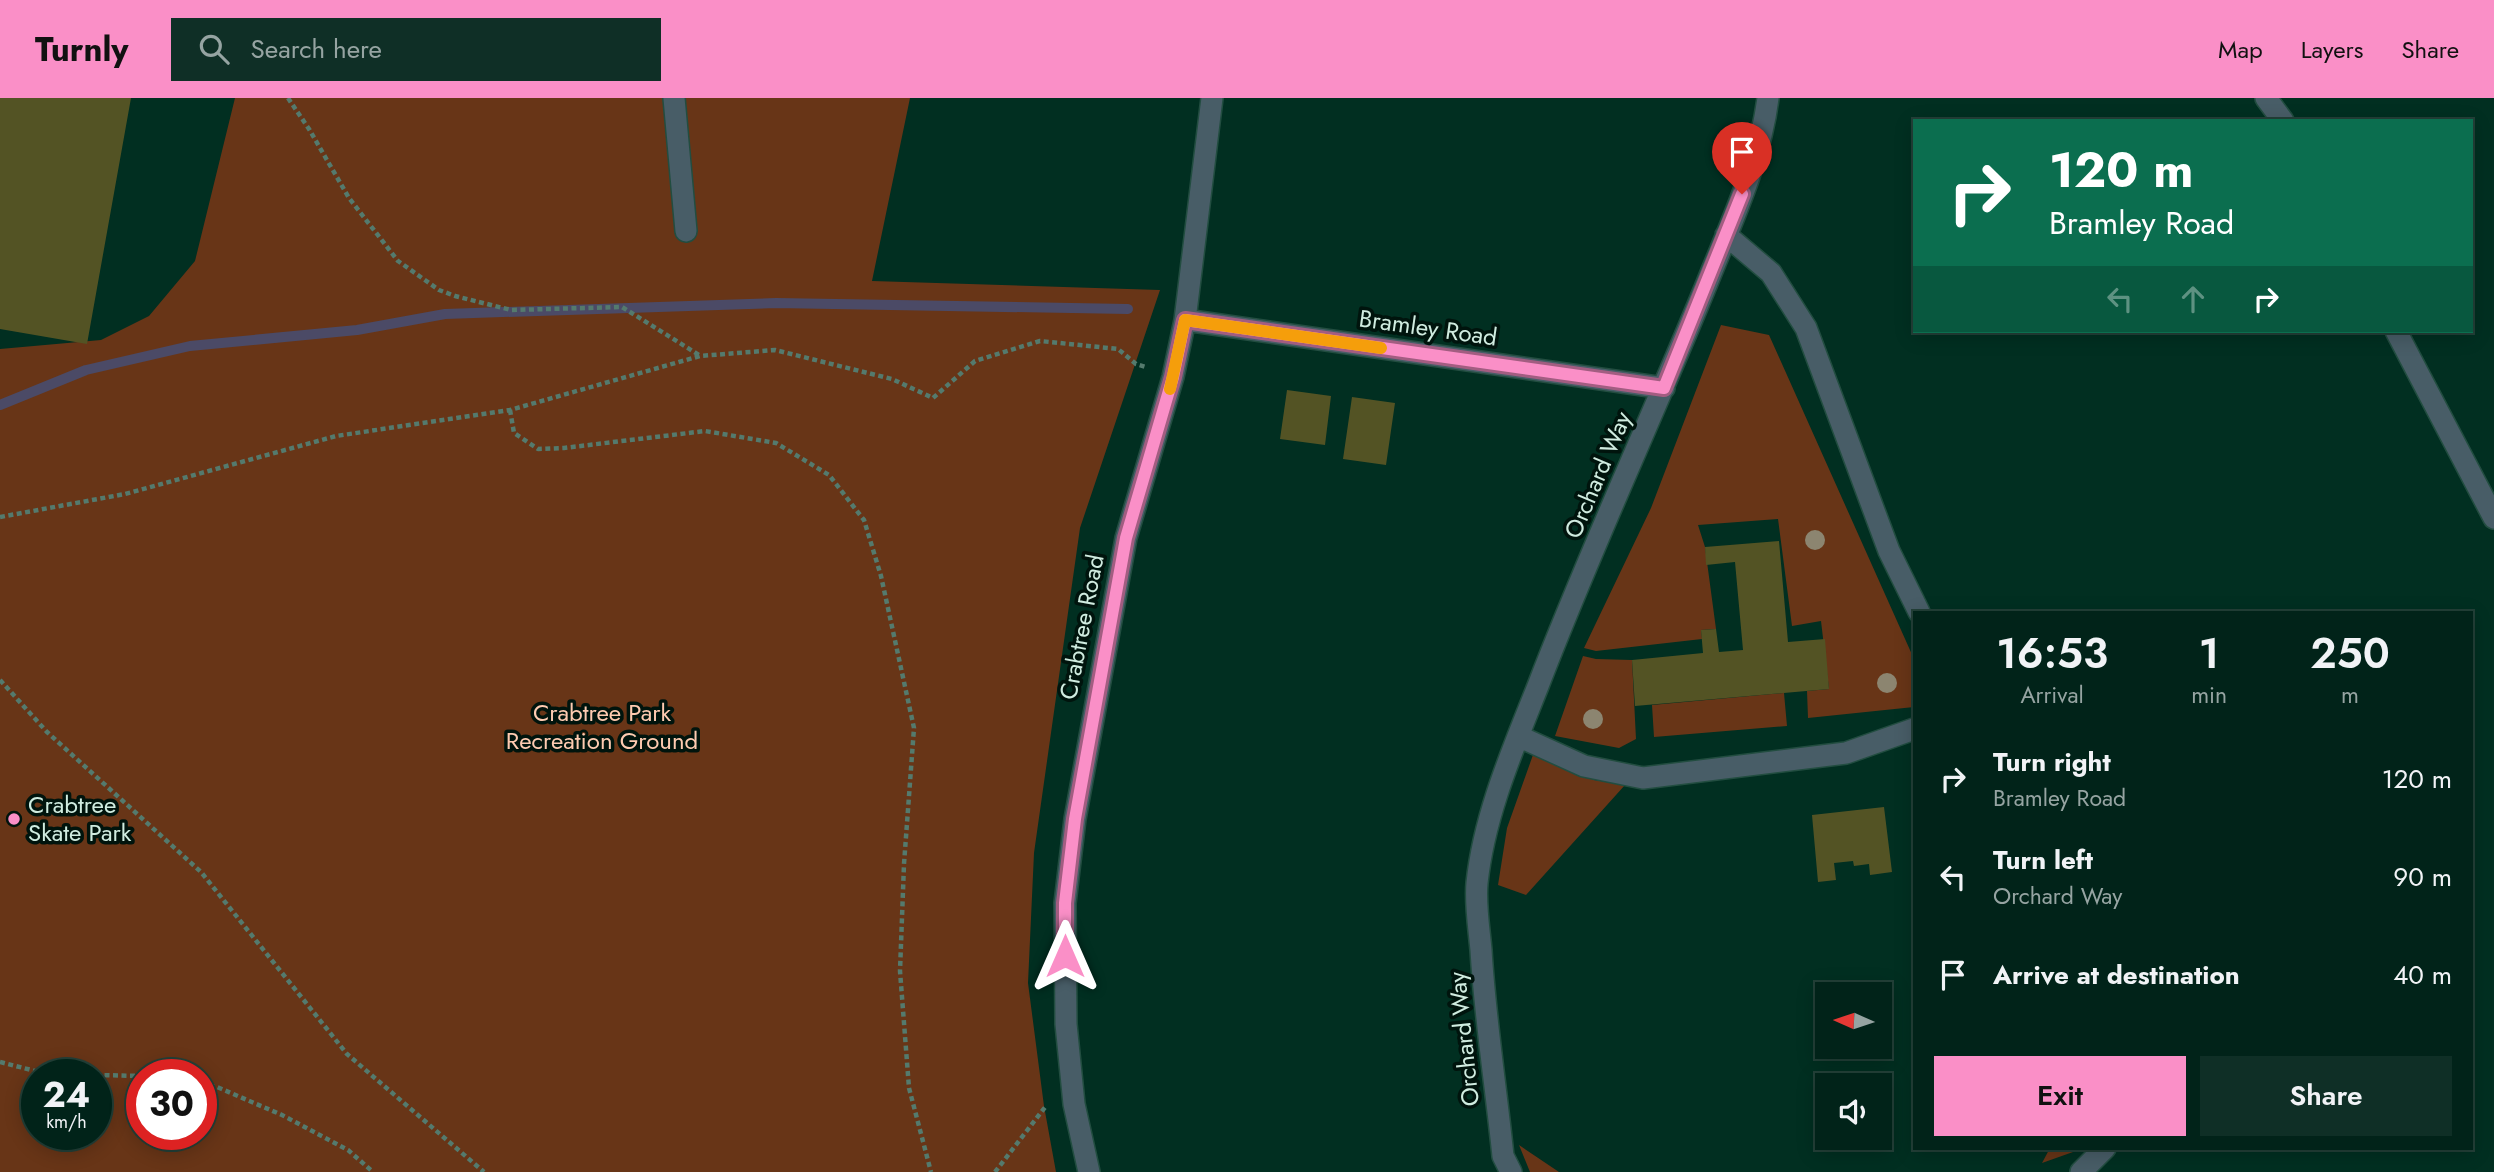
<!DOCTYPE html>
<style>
:root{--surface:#012319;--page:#0f2f26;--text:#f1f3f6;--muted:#96a4a2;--line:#234038;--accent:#fa8fc7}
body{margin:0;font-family:Jost,sans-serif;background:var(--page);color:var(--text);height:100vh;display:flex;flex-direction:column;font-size:26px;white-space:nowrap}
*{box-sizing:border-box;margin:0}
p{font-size:23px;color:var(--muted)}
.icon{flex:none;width:38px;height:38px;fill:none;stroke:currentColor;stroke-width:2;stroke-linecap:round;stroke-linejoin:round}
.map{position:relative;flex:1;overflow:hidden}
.side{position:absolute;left:1913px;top:513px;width:560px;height:539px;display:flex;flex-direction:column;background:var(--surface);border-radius:0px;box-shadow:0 4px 18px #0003,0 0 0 2px var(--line)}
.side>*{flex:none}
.guide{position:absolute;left:1913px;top:21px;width:560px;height:214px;border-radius:0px;box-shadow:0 4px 18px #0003,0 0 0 2px var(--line);background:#0b6e4f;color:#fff;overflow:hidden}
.needle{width:46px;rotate:273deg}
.fabs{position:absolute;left:1815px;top:884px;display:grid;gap:14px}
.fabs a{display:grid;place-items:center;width:77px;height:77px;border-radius:0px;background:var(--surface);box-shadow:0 4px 18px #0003,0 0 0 2px var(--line);font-size:35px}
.speed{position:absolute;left:21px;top:961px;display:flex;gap:14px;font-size:35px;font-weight:700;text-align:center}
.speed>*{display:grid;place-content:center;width:91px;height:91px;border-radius:50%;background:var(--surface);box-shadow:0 4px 18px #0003,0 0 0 2px var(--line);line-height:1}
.speed small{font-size:18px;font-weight:400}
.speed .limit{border:10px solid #d22;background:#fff;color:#111}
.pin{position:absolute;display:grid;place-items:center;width:60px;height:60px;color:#fff;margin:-72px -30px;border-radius:50% 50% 50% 0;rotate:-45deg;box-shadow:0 0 7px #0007}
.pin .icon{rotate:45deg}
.me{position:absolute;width:77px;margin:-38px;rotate:0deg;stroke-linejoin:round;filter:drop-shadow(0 0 5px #0008)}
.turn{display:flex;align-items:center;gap:24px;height:147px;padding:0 21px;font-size:32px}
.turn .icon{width:91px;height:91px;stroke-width:2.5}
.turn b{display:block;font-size:49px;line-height:60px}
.lanes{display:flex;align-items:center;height:66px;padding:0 21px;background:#0003;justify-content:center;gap:35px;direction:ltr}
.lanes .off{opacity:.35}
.eta{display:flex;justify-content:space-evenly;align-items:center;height:119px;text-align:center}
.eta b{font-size:42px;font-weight:600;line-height:49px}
.action{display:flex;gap:14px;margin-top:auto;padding:14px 21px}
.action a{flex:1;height:80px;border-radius:0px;background:var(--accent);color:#111;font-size:28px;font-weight:600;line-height:80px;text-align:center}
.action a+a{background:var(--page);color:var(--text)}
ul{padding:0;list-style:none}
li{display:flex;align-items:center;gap:21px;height:98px;padding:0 21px}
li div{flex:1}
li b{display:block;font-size:26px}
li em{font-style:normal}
header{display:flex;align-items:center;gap:42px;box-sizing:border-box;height:98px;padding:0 35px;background:var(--accent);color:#111}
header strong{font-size:33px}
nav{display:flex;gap:38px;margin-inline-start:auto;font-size:24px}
.search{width:490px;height:63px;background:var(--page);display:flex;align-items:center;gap:18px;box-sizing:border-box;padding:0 24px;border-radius:0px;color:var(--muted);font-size:26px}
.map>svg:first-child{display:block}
.green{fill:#683517;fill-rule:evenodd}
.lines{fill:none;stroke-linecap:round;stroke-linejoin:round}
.stream{stroke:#4b4a66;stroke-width:10}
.building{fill:#535324}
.minor-casing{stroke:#224d40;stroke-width:24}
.path{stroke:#547a6d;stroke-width:4.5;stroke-dasharray:5 3.5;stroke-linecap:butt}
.minor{stroke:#485d67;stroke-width:21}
.tree{fill:#8c8570}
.route-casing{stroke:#a25d81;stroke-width:18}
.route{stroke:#fa8fc7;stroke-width:12}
.slow{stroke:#f59e0b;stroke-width:12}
.poi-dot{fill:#fa8fc7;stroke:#00140d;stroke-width:2.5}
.labels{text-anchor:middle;stroke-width:7;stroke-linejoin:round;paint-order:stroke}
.street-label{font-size:24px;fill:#d0ece0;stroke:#00140d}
.park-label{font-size:24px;fill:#fecbb1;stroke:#00140d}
.poi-label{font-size:24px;fill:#d0ece0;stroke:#00140d;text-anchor:start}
</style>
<header>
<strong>Turnly</strong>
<div class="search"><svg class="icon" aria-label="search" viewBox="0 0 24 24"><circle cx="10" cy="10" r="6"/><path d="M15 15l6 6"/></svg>Search here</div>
<nav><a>Map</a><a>Layers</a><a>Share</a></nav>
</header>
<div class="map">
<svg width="2494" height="1074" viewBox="0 0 2494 1074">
<rect width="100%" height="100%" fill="#012f21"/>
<path class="green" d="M235 0H910L872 183 1160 192 1080 430 1034 755 1028 885 1044 1008 1056 1074H0V251L101 242 149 218 195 163ZM37 976H96V1036H37ZM142 976H201V1036H142Z
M1721 227 1769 237 1914 561V609L1808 620 1807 593 1829 591 1821 523 1792 528 1778 421 1698 427 1705 449 1716 531 1701 532 1702 541 1596 553 1584 550 1651 410Z
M1583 558 1596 561 1632 562 1636 641 1619 650 1555 638Z
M1784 595 1787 628 1654 639 1652 607Z
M1534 654 1594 682 1625 687 1526 797 1498 787 1507 730Z
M1519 1047 1559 1074H1530Z
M2050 1050H2077L2073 1054 2042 1065Z"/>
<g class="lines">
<path class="stream" d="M0 307 86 272 190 248 357 232 445 216 776 205 1128 211"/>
</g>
<path class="building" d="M0 0H131L87 246 0 231Z
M1287 292 1331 298 1325 347 1280 341Z
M1352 299 1395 305 1386 367 1343 361Z
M1779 443 1788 544 1825 541 1829 591 1635 608 1632 562 1703 555 1701 532 1716 531 1719 554 1743 552 1735 464 1706 467 1705 449Z
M1884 709 1892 774 1870 777 1869 766 1854 768 1853 763 1834 765 1836 782 1818 784 1812 717Z"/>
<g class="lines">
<defs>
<path id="minor" d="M674 0 686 133
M2266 0 2283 23
M1726 137 1771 175 1806 230 1889 453 1919 514
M1185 222 1664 290
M2396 233 2494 420
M1518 638 1584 668 1643 680 1846 655 1914 631
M1089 1074 1074 1006 1066 926 1065 805 1075 721 1126 440 1173 279 1185 222 1212 0
M1511 1074 1503 1058C1496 989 1485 921 1481 852 1479 830 1475 806 1477 785 1484 717 1513 651 1538 588 1590 452 1652 320 1707 185 1731 125 1760 64 1768 0
M2081 1074 2105 1050"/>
</defs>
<use href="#minor" class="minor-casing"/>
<path class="path" d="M288 0 309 31 349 100 398 163 439 192 455 198 511 212 622 209 699 257
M510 312 514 335 538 351 564 350 705 333 776 345 829 377 864 422 881 478 914 630 904 766 900 873 909 990 931 1074
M0 419 125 396 336 338 510 312 700 258 775 252 892 281 933 300 975 263 1040 243 1118 251 1136 266 1146 269
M0 582 47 634 201 774 347 956 484 1074
M0 964 47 976
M96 977 142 978
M201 986 217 989 282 1017 348 1052 373 1074
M995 1074 1046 1008"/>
<use href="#minor" class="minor"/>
</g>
<g class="tree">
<circle cx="1815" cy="442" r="10"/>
<circle cx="1887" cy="585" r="10"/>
<circle cx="1593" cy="621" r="10"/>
</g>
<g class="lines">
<defs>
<path id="route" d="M1065 858V805L1075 721 1126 440 1173 279 1185 222 1664 290 1742 96"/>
</defs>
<use href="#route" class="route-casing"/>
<use href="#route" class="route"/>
<path class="slow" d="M1170 291 1185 222 1381 250"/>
</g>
<circle class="poi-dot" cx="14" cy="721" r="7"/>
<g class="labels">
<g class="street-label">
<text transform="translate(1428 230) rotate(8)" y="8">Bramley Road</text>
<text transform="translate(1598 377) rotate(-67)" y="8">Orchard Way</text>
<text transform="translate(1082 529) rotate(-79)" y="8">Crabtree Road</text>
<text transform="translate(1464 941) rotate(-96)" y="8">Orchard Way</text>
</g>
<g class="park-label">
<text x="602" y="623">Crabtree Park<tspan x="602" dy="28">Recreation Ground</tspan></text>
</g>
<g class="poi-label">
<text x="28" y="715">Crabtree<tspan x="28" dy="28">Skate Park</tspan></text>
</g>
</g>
</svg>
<div class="fabs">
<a><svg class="needle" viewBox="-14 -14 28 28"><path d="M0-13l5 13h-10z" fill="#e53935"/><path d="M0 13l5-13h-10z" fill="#96a4a2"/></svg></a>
<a><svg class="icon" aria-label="sound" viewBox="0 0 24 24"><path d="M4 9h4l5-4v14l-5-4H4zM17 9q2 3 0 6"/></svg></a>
</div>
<div class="speed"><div>24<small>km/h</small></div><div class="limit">30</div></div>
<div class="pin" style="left:1742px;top:96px;background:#d93025"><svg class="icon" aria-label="arrive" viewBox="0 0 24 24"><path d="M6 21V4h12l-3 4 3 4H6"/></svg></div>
<svg class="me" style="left:1065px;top:858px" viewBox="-20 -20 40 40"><path d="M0-17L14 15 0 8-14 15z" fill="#fa8fc7" stroke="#fff" stroke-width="4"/></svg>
<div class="guide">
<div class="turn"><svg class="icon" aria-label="right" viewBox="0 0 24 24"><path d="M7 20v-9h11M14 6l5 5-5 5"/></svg><div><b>120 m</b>Bramley Road</div></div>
<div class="lanes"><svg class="icon off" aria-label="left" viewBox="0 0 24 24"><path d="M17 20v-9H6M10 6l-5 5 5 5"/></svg><svg class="icon off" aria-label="ahead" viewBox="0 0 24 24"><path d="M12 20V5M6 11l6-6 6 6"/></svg><svg class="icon" aria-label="right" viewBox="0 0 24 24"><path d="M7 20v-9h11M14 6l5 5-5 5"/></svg></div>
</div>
<section class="side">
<div class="eta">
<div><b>16:53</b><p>Arrival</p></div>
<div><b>1</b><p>min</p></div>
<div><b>250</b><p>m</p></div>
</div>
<ul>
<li><svg class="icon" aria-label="right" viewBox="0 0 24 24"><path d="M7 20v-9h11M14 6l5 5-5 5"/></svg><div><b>Turn right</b><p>Bramley Road</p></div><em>120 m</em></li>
<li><svg class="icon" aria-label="left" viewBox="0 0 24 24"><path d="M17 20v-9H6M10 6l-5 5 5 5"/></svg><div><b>Turn left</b><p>Orchard Way</p></div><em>90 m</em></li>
<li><svg class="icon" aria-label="arrive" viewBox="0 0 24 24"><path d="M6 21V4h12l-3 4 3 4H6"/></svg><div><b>Arrive at destination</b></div><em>40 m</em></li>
</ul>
<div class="action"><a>Exit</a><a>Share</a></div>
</section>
</div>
